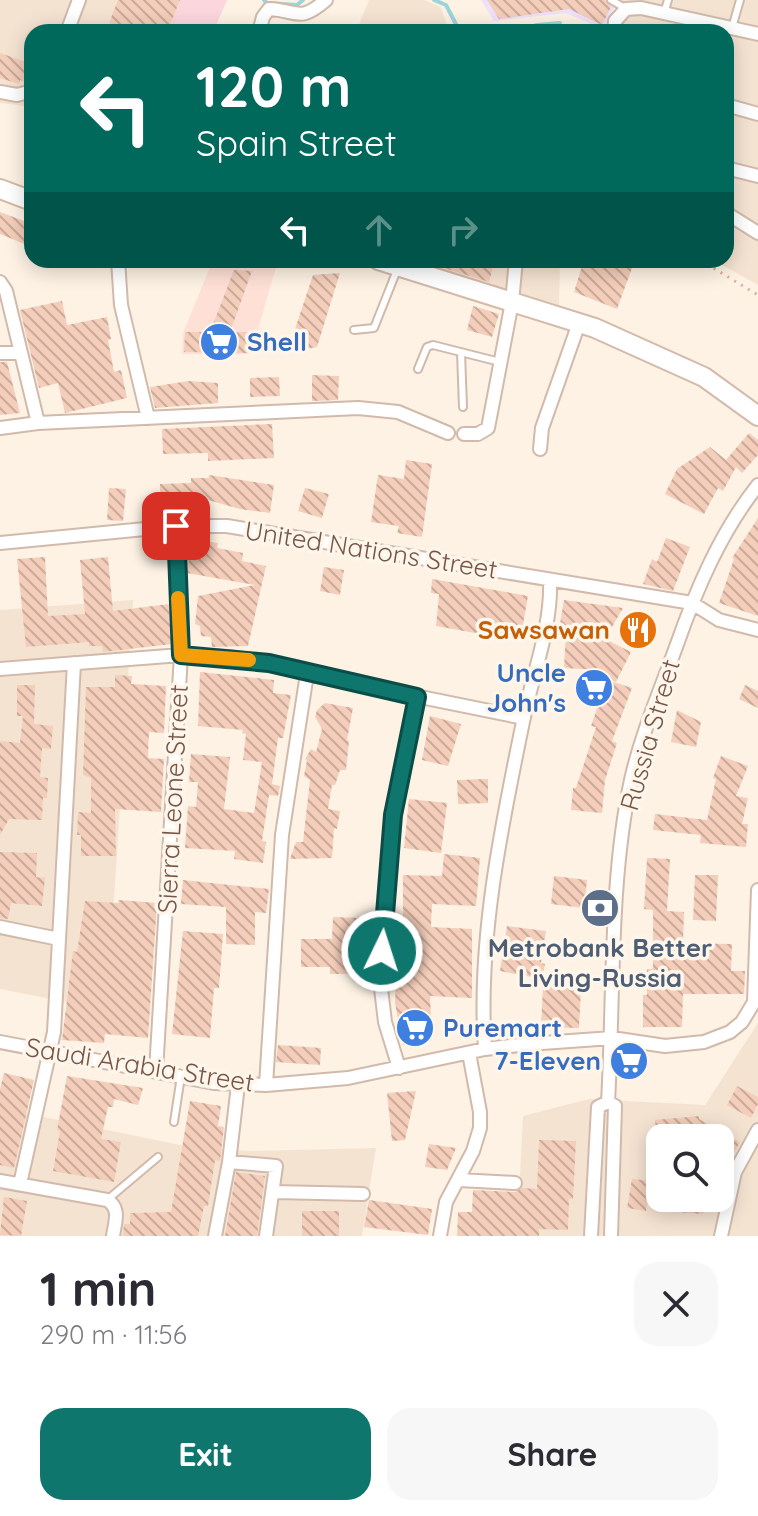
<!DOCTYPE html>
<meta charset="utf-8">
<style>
:root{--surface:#fff;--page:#f7f7f7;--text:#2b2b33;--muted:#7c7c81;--accent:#0f766e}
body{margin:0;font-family:Quicksand,sans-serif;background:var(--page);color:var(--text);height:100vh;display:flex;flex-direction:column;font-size:30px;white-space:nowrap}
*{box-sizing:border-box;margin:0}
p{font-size:26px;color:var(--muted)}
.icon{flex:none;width:44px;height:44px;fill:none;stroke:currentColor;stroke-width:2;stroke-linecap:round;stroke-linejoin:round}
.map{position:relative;height:1236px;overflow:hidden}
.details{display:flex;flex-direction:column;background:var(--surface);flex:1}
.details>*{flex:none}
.hud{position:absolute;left:24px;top:24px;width:710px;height:244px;border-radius:24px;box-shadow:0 4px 20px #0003;background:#00695c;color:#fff;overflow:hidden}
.controls{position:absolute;left:646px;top:1124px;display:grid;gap:16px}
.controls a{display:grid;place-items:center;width:88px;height:88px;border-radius:16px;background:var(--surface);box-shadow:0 4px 20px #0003;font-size:40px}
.pin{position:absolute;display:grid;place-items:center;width:68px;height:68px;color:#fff;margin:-34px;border-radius:16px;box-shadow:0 4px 12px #0006}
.me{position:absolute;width:88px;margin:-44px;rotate:4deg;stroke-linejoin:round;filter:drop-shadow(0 0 6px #0008)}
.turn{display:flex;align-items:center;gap:28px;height:168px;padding:0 40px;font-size:36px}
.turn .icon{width:104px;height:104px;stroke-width:2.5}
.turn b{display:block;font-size:56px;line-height:68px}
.lanes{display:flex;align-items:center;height:76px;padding:0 40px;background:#0003;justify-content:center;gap:40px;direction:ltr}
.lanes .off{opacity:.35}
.round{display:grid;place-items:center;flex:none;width:84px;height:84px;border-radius:24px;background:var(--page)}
.headline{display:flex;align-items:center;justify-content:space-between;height:136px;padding:0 40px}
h1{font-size:48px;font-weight:800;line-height:60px}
.button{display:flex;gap:16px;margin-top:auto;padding:16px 40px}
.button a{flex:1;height:92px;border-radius:24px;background:var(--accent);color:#fff;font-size:32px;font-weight:800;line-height:92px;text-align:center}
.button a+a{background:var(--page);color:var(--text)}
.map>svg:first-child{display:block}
.residential{fill:#f5e3d2;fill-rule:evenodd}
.commercial{fill:#fee0d7}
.education{fill:#efe1f9}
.medical{fill:#fbd7dd}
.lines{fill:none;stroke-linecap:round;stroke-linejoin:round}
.stream{stroke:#9dd4da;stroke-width:4}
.building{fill:url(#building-back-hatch)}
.lane-casing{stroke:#d1baac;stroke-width:10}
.street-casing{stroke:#d1baac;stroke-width:16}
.secondary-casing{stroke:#d4baaa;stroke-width:22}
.path{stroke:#d9b19d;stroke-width:3;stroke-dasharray:2 6;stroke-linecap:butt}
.lane{stroke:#fff;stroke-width:6}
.street{stroke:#fff;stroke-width:12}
.secondary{stroke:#fff;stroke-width:18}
.route-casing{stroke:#0a4d48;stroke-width:20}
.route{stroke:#0f766e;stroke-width:14}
.slow{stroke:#f59e0b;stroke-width:14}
.labels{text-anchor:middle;stroke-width:7;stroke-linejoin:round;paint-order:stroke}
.shop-label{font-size:26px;font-weight:bold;fill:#366cbe;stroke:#fff6eb;text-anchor:start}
.street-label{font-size:26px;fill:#775648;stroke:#fff6eb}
.food-label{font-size:26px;font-weight:bold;fill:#c56008;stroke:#fff6eb;text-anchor:end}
.service-label{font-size:26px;font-weight:bold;fill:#4e5e75;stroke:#fff6eb}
</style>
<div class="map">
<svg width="758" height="1236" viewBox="0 0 758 1236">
<defs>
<pattern id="building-back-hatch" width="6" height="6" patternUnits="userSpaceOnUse" patternTransform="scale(2)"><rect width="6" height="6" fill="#f4ceba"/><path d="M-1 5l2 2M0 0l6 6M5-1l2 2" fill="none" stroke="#caaa99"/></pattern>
</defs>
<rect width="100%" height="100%" fill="#fdf2e4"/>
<path class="residential" d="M0 0H139L126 32H32V107L0 103Z
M369 0H424L441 7 449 32H356Z
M622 0H758V285L713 260H726V32H605Z
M403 260H560L559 305 456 274Z
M133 600 107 1010 0 989V610Z
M758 1023V1236H517L523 1116 589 1099 705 1105ZM660 1138H720V1198H660Z
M0 1108 185 1146 249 1151 376 1148 362 1236H0Z"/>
<path class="commercial" d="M213 260H278L251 354H182L183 333Z"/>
<path class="education" d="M481 0H618L603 29 566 13 494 21Z"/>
<path class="medical" d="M139 0H227L213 32H126Z"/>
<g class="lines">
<path class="stream" d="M264 0 267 3 297 5 303 0
M434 0 446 5 460 32
M517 32 537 25 560 23"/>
</g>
<path class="building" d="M118 0H180L167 32H132L109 23Z
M487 0H605L611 7 602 25 569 9 499 19Z
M0 53 32 64 28 83 20 80 19 84 0 78Z
M0 212 32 224V247L0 234Z
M418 260H495L489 282Z
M584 260H635L617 309 574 292Z
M234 270 252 271 230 332H255L251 353 184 352 185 332H210Z
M340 273 317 347 287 353 313 275Z
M62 301 67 325 107 317 111 339 108 340 114 372 121 370 127 398 65 413 58 383 39 388 20 310Z
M473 306 499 314 492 337 467 330Z
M0 362H7L20 413 0 415Z
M312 375 339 376 338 400 312 401Z
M279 377 280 396 250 397V378Z
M189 381 218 383V403L155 408 150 387Z
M272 424 274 458 208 461V453L163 454 162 429Z
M749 433 758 440V455L742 473 736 467 723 491 718 488 704 514 665 494 677 469 710 447 726 460Z
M406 460 432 464 422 537 397 533 399 526 371 522 378 475 404 479Z
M209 475 274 485 270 513 240 509 208 500V517H191V511L160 512V484L191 483V478H209Z
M109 488 126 489 123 521 107 520Z
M305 488 329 494 322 518 298 511Z
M758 518V616L719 603 734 559 732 558Z
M666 538 690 547 673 591 643 584 652 559 657 562Z
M192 539 218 543 217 548 243 553 242 561 266 566 248 646 212 647 211 637 201 636 200 626 195 624 198 596 255 585 187 573Z
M45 557 48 616 85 614 80 560 108 557 113 611 169 604 172 644 103 652 102 646H89V642L26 647 17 559Z
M324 567 344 570 340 595 320 591Z
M432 579 528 596 520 641 436 626 439 594 431 593Z
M564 600 623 608 605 639 631 652 616 682 603 678V670L564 668 566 631 559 630Z
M200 672 274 680 273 693 291 695 283 738H278L272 784 280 786 278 796 269 795 262 841 266 842 263 863 234 859 235 851 185 848 188 806 196 807 198 782H189L191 754 230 757 224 809 254 813 262 762 243 760 246 734 242 733 243 730 198 726Z
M115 675 132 676 131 684 166 686 164 733 149 732 148 758 164 759 161 812 115 809 116 856H81V835H77L78 812 91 813V778L83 775 86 687H115Z
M607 680 632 688 612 741 617 743 605 780 602 813 571 810 573 788H576L596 727 591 726Z
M17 685H35L34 724 53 726 51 749 42 748 40 777 48 778 47 798H43L42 820 9 819 0 835V741L20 743 23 716H17Z
M745 685 758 691V708L739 699Z
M325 703 353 708 347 740 349 741 346 770H340L335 785H332L328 809 340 811 337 829 334 828 332 858 290 859 296 842H303L310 780 304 776 307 760 305 759 311 749 316 752 322 729 315 717 317 710Z
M677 710 701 722 696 747 671 742Z
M430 716 461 724 448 766 422 760Z
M721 756 748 766 736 796 748 798 742 824H748L746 847 700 843 701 835 653 830 655 814 707 820 716 779 713 778Z
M488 779V803L458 804 457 780Z
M409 799 447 803 441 853 404 848Z
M0 852 37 853 36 877 45 878 42 906 11 903 8 919 0 918Z
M444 854 480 858 476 906 432 904 431 927 472 929V998L430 996 432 1040 403 1045 395 1003 397 958H403V875L442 876Z
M647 858 670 859 667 911 684 912 683 943 732 944 731 971H745L744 994H683L682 1027H643V995H647V969H653V910L644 909Z
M695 875H718L716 921 693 920Z
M554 876 587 880 584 908 551 904Z
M183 880 269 889 266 913 255 912V945L226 944V907L181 904Z
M119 900 157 903 148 1038 105 1034 104 1043 62 1040 73 951 77 952 85 901 118 903Z
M333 917 362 918 359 974H330V967H301V939H332Z
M507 926 546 931 541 963 545 964 542 979 500 971Z
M183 931 223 934 219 988H214L210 1038 172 1034Z
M543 986 581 988 579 1028 541 1027Z
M278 1045 321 1048 320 1065 276 1062Z
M4 1073 34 1080 14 1168 0 1165V1089Z
M67 1076 143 1088 138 1105 114 1099 113 1107H108L101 1139 121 1142 114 1182 53 1171 60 1131 57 1130Z
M737 1086 758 1097V1104L751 1118 727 1105Z
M416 1091 405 1140 392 1141 387 1093Z
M190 1101 221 1106 218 1126 224 1127 220 1161 215 1160 208 1206H204L198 1236H123L124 1224H130V1213L171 1212Z
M699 1116V1119L740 1142 729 1161 720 1156V1138H657L655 1120Z
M539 1140 576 1141 573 1199H569L568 1230 539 1229V1236H457L458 1212H472L473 1190 515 1192 522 1188 537 1189Z
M429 1144 456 1148 447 1170 425 1167Z
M236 1172 265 1176 257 1236H225Z
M632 1179 651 1181 646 1211 627 1208Z
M4 1197 27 1201 21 1236 0 1235Z
M677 1198H704L703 1214 676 1212Z
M369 1200 432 1209 428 1235 364 1227Z
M302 1211H339V1236H302Z"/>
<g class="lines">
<defs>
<path id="lane" d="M611 0 625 8
M664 13 668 0
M732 28 740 0
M354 330 374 328 397 270
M461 352 463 407
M418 369 427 347 433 345 500 362
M174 1122 181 1076
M107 1200 158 1157"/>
<path id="street" d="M67 32 79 0
M259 32 263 17 269 9C298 10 298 24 326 0
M614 32 615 21 626 9 641 8 758 34
M0 92 17 95 32 91
M726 105 758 114
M726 168 758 176
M726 213 758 233
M118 260 121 305 148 418
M0 282 6 291 38 423
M0 353H21
M0 428 38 423 358 408 398 412 448 433
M464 434H478L488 428 512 302 516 260
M540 449 542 428 579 323
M0 543 176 526H227L692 603 719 620 758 630
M0 669 181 655 229 657 269 663 307 674 524 718
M0 927 59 939
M0 1042 214 1083 266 1085 348 1078 485 1049 528 1044 612 1038 665 1046 704 1042 730 1032 742 1022 754 1002 758 890
M485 1049C477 941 502 823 524 717 533 673 552 626 550 580
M399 1068 385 1022 380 980 393 815 417 697
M156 1071 181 655 176 526
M266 1085 282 835 307 674
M229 1162 276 1166 266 1236
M459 1180 515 1183
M0 1181 107 1200C121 1208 115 1222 113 1236
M20 1184 54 1032 74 663
M274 1192 363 1194
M215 1236 229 1162 238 1085
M440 1236 446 1202 473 1151 480 1128V1112L469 1053
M591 1236 598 1107 608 1102
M611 1236 615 1106 608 1102C614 998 609 882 631 780 641 735 660 691 676 647 696 590 720 533 758 485
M721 1236 735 1172 758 1130"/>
<path id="secondary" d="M0 189 32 201
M378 260 595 328 704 377 758 416"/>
</defs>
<use href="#lane" class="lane-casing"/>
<use href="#street" class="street-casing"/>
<use href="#secondary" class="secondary-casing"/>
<path class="path" d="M561 26 565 32
M700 260 758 295"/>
<use href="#lane" class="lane"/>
<use href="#street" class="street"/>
<use href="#secondary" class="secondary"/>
</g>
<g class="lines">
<defs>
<path id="route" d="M176 526 181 655 269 663 417 697 393 815 382 951"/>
</defs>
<use href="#route" class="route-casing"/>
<use href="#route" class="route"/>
<path class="slow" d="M178 598 181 655 249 660"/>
</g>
<defs>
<symbol id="supermarket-disc" viewBox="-11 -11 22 22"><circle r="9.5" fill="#3f7fe0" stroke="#fff6eb"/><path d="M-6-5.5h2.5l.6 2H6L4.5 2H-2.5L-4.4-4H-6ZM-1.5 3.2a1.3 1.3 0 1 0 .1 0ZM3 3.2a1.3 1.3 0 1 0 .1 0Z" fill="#fff"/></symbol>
<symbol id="restaurant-disc" viewBox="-11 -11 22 22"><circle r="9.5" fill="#e8710a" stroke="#fff6eb"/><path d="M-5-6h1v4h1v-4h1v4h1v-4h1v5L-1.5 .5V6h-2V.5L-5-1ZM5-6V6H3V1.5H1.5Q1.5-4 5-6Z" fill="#fff"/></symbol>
<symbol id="bank-disc" viewBox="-11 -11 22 22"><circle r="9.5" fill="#5c6f8a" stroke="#fff6eb"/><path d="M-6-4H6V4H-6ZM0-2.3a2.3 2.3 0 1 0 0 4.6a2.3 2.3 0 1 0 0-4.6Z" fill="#fff"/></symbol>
</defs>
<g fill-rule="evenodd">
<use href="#supermarket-disc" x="197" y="320" width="44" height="44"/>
<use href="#restaurant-disc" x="616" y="608" width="44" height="44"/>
<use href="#supermarket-disc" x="572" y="666" width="44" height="44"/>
<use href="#bank-disc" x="578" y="886" width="44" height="44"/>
<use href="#supermarket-disc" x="393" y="1006" width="44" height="44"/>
<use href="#supermarket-disc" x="607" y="1039" width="44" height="44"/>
</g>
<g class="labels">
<g class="shop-label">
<text x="247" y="351">Shell</text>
<text x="566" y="682" text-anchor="end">Uncle<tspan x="566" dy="30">John's</tspan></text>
<text x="443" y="1037">Puremart</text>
<text x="601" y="1070" text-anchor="end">7-Eleven</text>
</g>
<g class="street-label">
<text transform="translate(371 550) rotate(9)" y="9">United Nations Street</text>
<text transform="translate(650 735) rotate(-74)" y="9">Russia Street</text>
<text transform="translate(173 799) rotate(-87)" y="9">Sierra Leone Street</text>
<text transform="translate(140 1065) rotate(9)" y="9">Saudi Arabia Street</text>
</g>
<g class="food-label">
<text x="610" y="639">Sawsawan</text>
</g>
<g class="service-label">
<text x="600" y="957">Metrobank Better<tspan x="600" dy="30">Living-Russia</tspan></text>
</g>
</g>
</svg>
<div class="controls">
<a><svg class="icon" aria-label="search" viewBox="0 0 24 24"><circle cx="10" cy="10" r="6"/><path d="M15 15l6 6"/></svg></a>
</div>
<div class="pin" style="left:176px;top:526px;background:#d93025"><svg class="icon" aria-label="arrive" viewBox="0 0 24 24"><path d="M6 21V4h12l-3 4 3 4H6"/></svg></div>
<svg class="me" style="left:382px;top:951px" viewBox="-20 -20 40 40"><circle r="17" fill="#0f766e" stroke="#fff" stroke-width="3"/><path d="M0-11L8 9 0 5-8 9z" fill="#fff"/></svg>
<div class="hud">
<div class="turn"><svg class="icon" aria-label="left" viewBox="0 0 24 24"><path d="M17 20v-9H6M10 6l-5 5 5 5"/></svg><div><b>120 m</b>Spain Street</div></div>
<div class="lanes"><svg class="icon" aria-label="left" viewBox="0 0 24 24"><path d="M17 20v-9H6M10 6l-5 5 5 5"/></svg><svg class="icon off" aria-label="ahead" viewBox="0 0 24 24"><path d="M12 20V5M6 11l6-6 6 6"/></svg><svg class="icon off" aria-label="right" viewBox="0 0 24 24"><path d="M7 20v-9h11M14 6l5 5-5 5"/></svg></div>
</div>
</div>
<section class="details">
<div class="headline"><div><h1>1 min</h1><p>290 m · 11:56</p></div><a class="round"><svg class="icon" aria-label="close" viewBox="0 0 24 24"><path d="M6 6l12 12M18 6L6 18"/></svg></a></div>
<div class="button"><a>Exit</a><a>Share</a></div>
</section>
